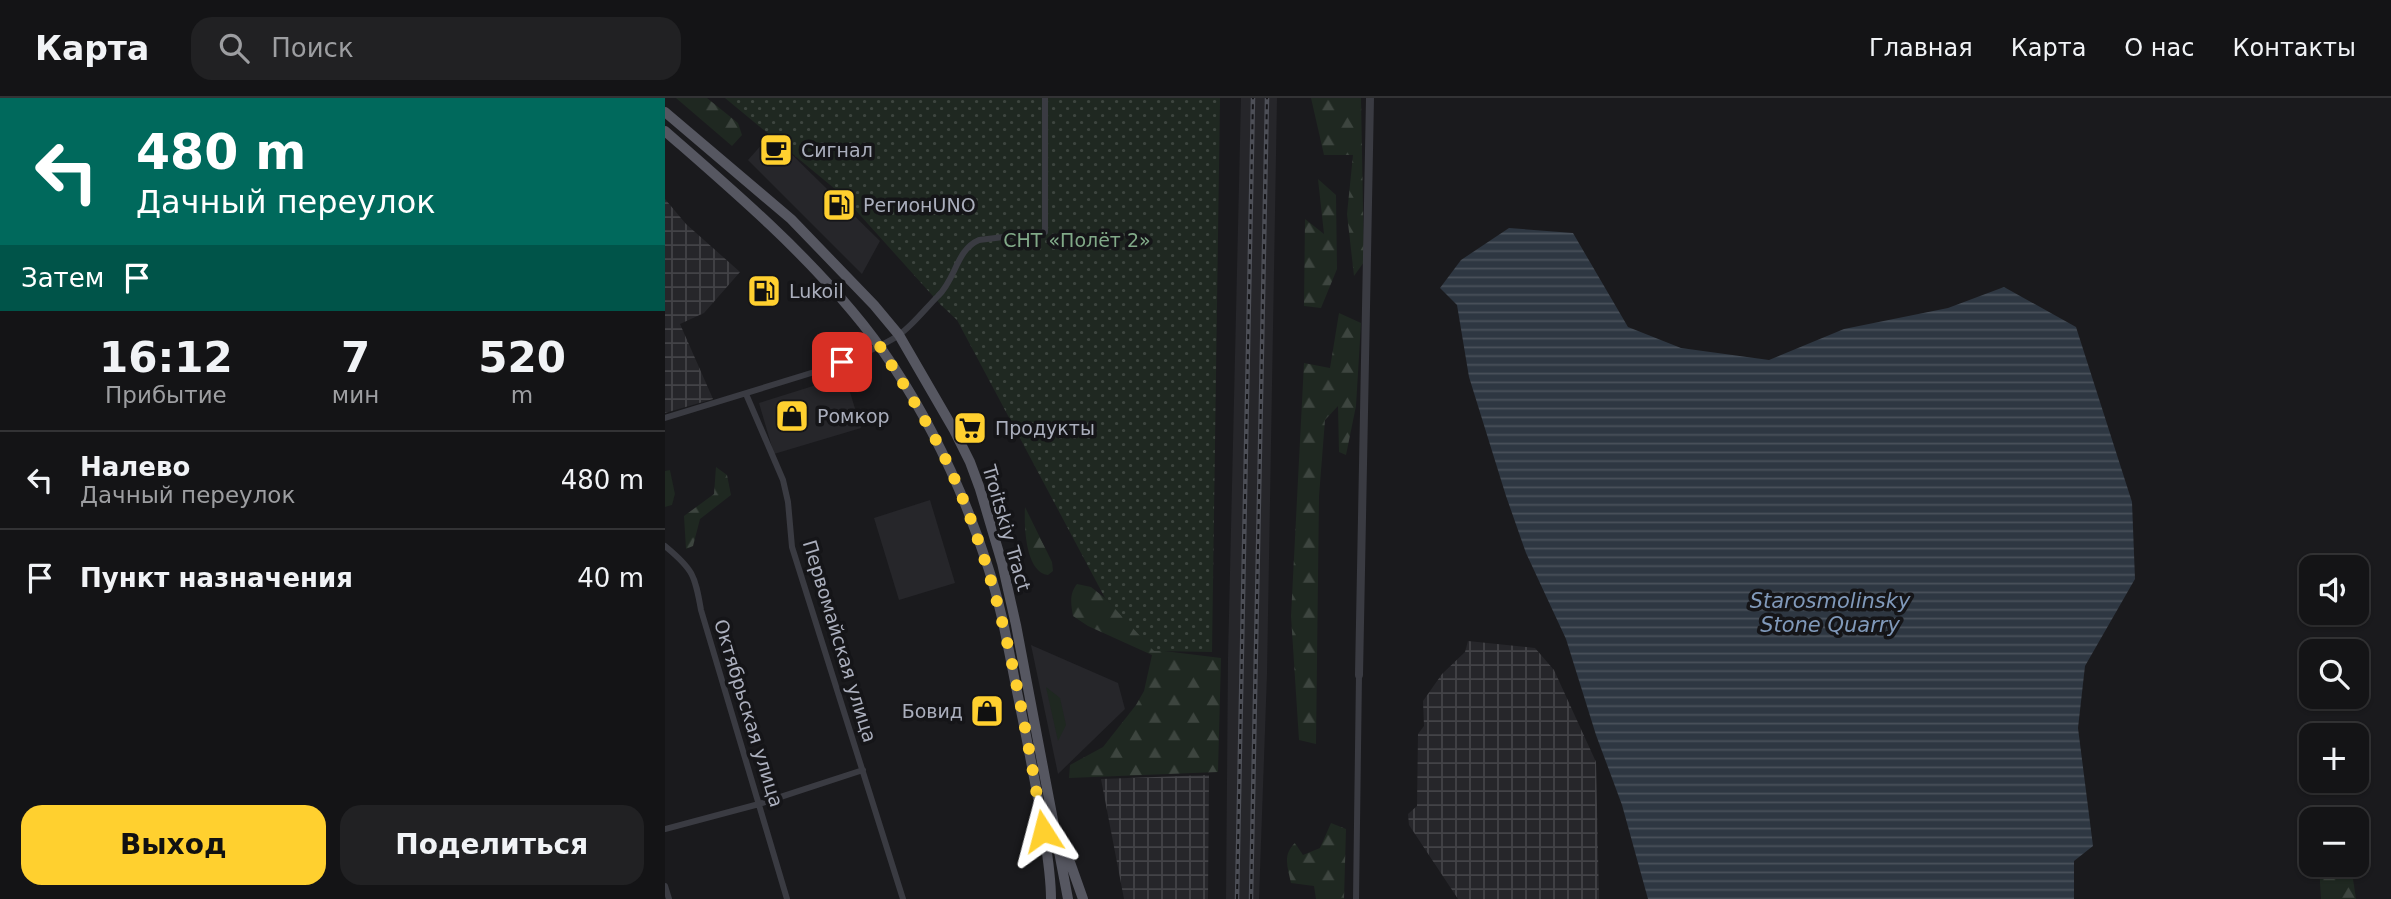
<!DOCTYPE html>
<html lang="ru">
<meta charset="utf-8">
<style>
:root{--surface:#141416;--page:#212123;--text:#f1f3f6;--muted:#9d9ea1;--line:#333335;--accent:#ffd02f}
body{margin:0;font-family:"DejaVu Sans",sans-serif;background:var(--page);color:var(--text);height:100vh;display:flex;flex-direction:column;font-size:26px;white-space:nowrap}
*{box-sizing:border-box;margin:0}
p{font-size:23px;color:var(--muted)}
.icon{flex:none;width:38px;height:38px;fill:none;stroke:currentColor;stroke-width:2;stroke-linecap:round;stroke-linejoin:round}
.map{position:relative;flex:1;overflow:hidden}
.side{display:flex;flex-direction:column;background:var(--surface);width:665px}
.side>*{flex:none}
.top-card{background:#00695c;color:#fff;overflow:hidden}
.tools{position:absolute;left:1634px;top:457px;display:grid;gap:14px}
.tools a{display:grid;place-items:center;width:70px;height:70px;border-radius:14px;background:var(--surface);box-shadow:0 2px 5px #0004,0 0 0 2px var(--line);font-size:35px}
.pin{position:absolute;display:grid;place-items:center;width:60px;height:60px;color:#fff;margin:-30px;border-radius:14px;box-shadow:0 4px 10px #0006}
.me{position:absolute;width:77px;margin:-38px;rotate:351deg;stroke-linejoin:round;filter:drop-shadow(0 0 5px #0008)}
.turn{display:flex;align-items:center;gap:24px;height:147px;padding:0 21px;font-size:32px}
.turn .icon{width:91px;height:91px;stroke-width:2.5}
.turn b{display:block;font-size:49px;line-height:60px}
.then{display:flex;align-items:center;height:66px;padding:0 21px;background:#0003;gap:14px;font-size:26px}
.eta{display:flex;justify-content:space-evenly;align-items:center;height:119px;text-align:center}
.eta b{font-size:42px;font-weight:700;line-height:49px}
.button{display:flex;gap:14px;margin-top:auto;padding:14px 21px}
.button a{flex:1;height:80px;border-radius:21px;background:var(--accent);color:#111;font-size:28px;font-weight:700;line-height:80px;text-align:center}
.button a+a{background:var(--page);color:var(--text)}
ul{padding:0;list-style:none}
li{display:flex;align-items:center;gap:21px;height:98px;padding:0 21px;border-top:2px solid var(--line)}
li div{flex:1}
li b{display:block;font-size:26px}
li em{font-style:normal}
header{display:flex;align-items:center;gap:42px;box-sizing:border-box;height:98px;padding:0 35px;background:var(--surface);border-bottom:2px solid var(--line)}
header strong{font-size:33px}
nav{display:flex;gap:38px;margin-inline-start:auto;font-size:24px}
.search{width:490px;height:63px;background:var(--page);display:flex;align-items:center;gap:18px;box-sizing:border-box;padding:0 24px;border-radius:21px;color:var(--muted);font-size:26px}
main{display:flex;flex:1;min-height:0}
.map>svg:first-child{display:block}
.built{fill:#26262a}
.industrial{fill:url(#industrial-grid)}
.green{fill:#1f2821}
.forest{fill:url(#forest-firs)}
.garden{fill:url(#garden-dots)}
.water{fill:url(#water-rules)}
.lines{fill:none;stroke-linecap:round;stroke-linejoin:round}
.minor{stroke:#3a3b42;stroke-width:6}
.tertiary{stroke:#3a3b42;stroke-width:8}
.primary{stroke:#565761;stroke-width:10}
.rail-casing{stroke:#4d4f57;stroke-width:4.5}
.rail{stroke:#151518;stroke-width:2;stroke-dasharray:5;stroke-linecap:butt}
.route{stroke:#ffd02f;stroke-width:12;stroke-dasharray:0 21.6}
.labels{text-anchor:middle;stroke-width:7;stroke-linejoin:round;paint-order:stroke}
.poi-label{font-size:19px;fill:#abafbd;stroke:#151518;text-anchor:start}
.park-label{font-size:19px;fill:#81a988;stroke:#151518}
.street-label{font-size:19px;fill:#abafbd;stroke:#151518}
.water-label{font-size:21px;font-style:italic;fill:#8099ba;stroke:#151518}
</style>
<header>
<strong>Карта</strong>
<div class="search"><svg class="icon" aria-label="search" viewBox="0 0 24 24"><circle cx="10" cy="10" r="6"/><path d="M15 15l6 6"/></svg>Поиск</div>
<nav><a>Главная</a><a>Карта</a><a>О нас</a><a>Контакты</a></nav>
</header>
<main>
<section class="side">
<div class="top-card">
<div class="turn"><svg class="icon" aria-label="left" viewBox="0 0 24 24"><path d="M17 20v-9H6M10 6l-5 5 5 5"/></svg><div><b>480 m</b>Дачный переулок</div></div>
<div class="then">Затем<svg class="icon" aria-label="arrive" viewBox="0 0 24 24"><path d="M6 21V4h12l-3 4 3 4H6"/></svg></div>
</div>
<div class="eta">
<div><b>16:12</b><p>Прибытие</p></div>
<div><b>7</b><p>мин</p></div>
<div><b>520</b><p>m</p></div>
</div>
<ul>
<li><svg class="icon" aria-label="left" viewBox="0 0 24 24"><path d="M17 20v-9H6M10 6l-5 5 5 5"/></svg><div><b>Налево</b><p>Дачный переулок</p></div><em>480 m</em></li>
<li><svg class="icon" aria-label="arrive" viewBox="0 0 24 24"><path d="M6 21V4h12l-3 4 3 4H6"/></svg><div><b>Пункт назначения</b></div><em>40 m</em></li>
</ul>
<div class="button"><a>Выход</a><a>Поделиться</a></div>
</section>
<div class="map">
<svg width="1726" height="801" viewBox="0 0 1726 801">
<defs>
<pattern id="industrial-grid" width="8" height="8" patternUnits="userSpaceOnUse" patternTransform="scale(1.75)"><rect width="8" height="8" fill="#26262a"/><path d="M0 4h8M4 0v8" fill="none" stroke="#434347"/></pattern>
<pattern id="forest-firs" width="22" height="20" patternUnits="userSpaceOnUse" patternTransform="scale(1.75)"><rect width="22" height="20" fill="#1f2821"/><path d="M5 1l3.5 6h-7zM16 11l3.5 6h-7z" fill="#3d453f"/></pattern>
<pattern id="garden-dots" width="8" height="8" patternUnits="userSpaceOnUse" patternTransform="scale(1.75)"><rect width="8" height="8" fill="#1f2821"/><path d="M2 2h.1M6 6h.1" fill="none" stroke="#3d453f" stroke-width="1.8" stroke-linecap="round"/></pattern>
<pattern id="water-rules" width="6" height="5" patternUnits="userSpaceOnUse" patternTransform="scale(1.75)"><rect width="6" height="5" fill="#2e3742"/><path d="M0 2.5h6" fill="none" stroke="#4a515b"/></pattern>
</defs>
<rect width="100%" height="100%" fill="#1a1a1d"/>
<path class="built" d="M576 0H612L602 576 594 801H561L563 560Z
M106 36 215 143 197 176 83 62Z
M180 278 196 330 109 356 94 305Z
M265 402 290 485 234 502 209 420Z
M366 547 453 585 460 611 393 676Z"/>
<path class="industrial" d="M0 101 21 126 75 174 39 215 15 226 48 301 0 315Z
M803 543 870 550 889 572 931 664 934 801H793L744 727 743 716 752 708 753 636 759 628 758 603 777 576 800 554Z
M544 677 543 801H459L436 681Z"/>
<path class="green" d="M5 372 10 396 7 407 0 409V373Z
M381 589 395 600 401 627 393 643Z"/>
<path class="forest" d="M11 0H42L73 25 77 37 67 48Z
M646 0H696L699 164 689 178 682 116 688 57H659Z
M653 81 671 97 672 171 656 210 639 208 640 121 659 136Z
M674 215 696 225 691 308 681 357 674 354 673 308 660 322 654 398 651 646 634 642 626 518 639 265 665 270Z
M51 369 62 377 66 397 35 421 28 448 21 451 19 418 49 396Z
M360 409 387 464 388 473 383 477C360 474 359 427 360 409Z
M412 486 426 489 440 500 491 552 556 560 553 674 404 680 405 667 438 649 471 607 479 593 487 557 423 528 408 518C406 506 404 496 412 486Z
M666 725 681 731 679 801H651L649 788 626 785C623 770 617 757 630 745L638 757 655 750Z
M1654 767H1667L1688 781 1691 801H1656Z"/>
<path class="garden" d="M60 0H555L547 554 489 553 440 500 292 222 276 207 176 96Z"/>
<path class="water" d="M844 130 908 135 963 229 1016 250 1104 262 1179 231 1283 210 1339 189 1411 229 1467 404 1470 481 1420 568 1413 630 1428 748 1409 763V801H983L957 707 931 637 901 541 861 455 841 398 804 279 792 207 775 190 796 162Z"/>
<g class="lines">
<path class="minor" d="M81 296 118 382 123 404 127 449 238 801
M0 320 169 268C189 259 217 249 234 237 248 227 261 210 273 198 291 181 291 152 314 142L380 134V0
M0 448C28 471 30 477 36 512L122 801
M0 731 94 706 198 672
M0 788 4 801
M691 801 694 577"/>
<path class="tertiary" d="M694 577 705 0"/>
<path class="primary" d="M0 14 126 121 209 207 234 237 289 332 305 364 315 391 337 465 351 527 403 801
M0 33C65 90 131 146 187 213 248 285 294 379 323 469 338 514 345 561 355 608 363 646 370 684 377 722 381 749 386 774 386 801
M395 736 418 801"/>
<defs>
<path id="rail" d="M572 801 588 0
M586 801 602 0"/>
</defs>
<use href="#rail" class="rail-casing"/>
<use href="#rail" class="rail"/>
</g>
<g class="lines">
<path class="route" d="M177 264 214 247C241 290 270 335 290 382 338 493 358 614 378 733"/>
</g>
<defs>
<symbol id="cafe-square" viewBox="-11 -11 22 22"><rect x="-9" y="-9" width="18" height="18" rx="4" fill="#ffd02f" stroke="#151518"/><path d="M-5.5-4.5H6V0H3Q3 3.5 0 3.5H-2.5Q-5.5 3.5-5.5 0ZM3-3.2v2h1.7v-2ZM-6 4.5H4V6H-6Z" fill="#111"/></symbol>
<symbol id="fuel-square" viewBox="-11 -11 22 22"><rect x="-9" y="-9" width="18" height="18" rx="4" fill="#ffd02f" stroke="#151518"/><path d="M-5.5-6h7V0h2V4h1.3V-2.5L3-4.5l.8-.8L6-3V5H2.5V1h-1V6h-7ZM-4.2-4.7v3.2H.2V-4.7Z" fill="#111"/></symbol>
<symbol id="shop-square" viewBox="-11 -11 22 22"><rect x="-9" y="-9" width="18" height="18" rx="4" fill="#ffd02f" stroke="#151518"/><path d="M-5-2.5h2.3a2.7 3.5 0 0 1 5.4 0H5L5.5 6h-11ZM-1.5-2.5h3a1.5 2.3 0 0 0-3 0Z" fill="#111"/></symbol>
<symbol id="supermarket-square" viewBox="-11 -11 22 22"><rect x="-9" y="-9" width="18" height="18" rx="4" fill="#ffd02f" stroke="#151518"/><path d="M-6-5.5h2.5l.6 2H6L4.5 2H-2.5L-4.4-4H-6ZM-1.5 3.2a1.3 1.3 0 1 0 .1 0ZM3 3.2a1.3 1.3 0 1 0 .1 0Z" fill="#111"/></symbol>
</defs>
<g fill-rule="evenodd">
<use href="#cafe-square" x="92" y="33" width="38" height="38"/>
<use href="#fuel-square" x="155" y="88" width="38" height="38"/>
<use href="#fuel-square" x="80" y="174" width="38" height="38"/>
<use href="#shop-square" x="108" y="299" width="38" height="38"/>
<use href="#supermarket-square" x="286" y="311" width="38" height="38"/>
<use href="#shop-square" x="303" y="594" width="38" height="38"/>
</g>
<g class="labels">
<g class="poi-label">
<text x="136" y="59">Сигнал</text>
<text x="198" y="114">РегионUNO</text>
<text x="124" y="200">Lukoil</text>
<text x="152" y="325">Ромкор</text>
<text x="330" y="337">Продукты</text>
<text x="298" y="620" text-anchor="end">Бовид</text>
</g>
<g class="park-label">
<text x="412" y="149">СНТ «Полёт 2»</text>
</g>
<g class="street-label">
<text transform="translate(342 430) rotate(74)" y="7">Troitskiy Tract</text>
<text transform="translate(175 543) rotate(73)" y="7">Первомайская улица</text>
<text transform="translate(84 615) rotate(73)" y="7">Октябрьская улица</text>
</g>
<g class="water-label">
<text x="1165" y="510">Starosmolinsky<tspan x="1165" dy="24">Stone Quarry</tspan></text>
</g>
</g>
</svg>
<div class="tools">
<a><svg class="icon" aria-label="sound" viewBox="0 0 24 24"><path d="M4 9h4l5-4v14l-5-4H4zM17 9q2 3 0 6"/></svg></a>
<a><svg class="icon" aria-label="search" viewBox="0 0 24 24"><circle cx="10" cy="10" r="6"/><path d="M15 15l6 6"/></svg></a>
<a>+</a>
<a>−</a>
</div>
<div class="pin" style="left:177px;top:264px;background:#d93025"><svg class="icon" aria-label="arrive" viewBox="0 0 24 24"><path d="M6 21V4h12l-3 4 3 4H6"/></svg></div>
<svg class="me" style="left:378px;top:733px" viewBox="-20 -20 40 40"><path d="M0-17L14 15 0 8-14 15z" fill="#ffd02f" stroke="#fff" stroke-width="4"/></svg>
</div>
</main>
